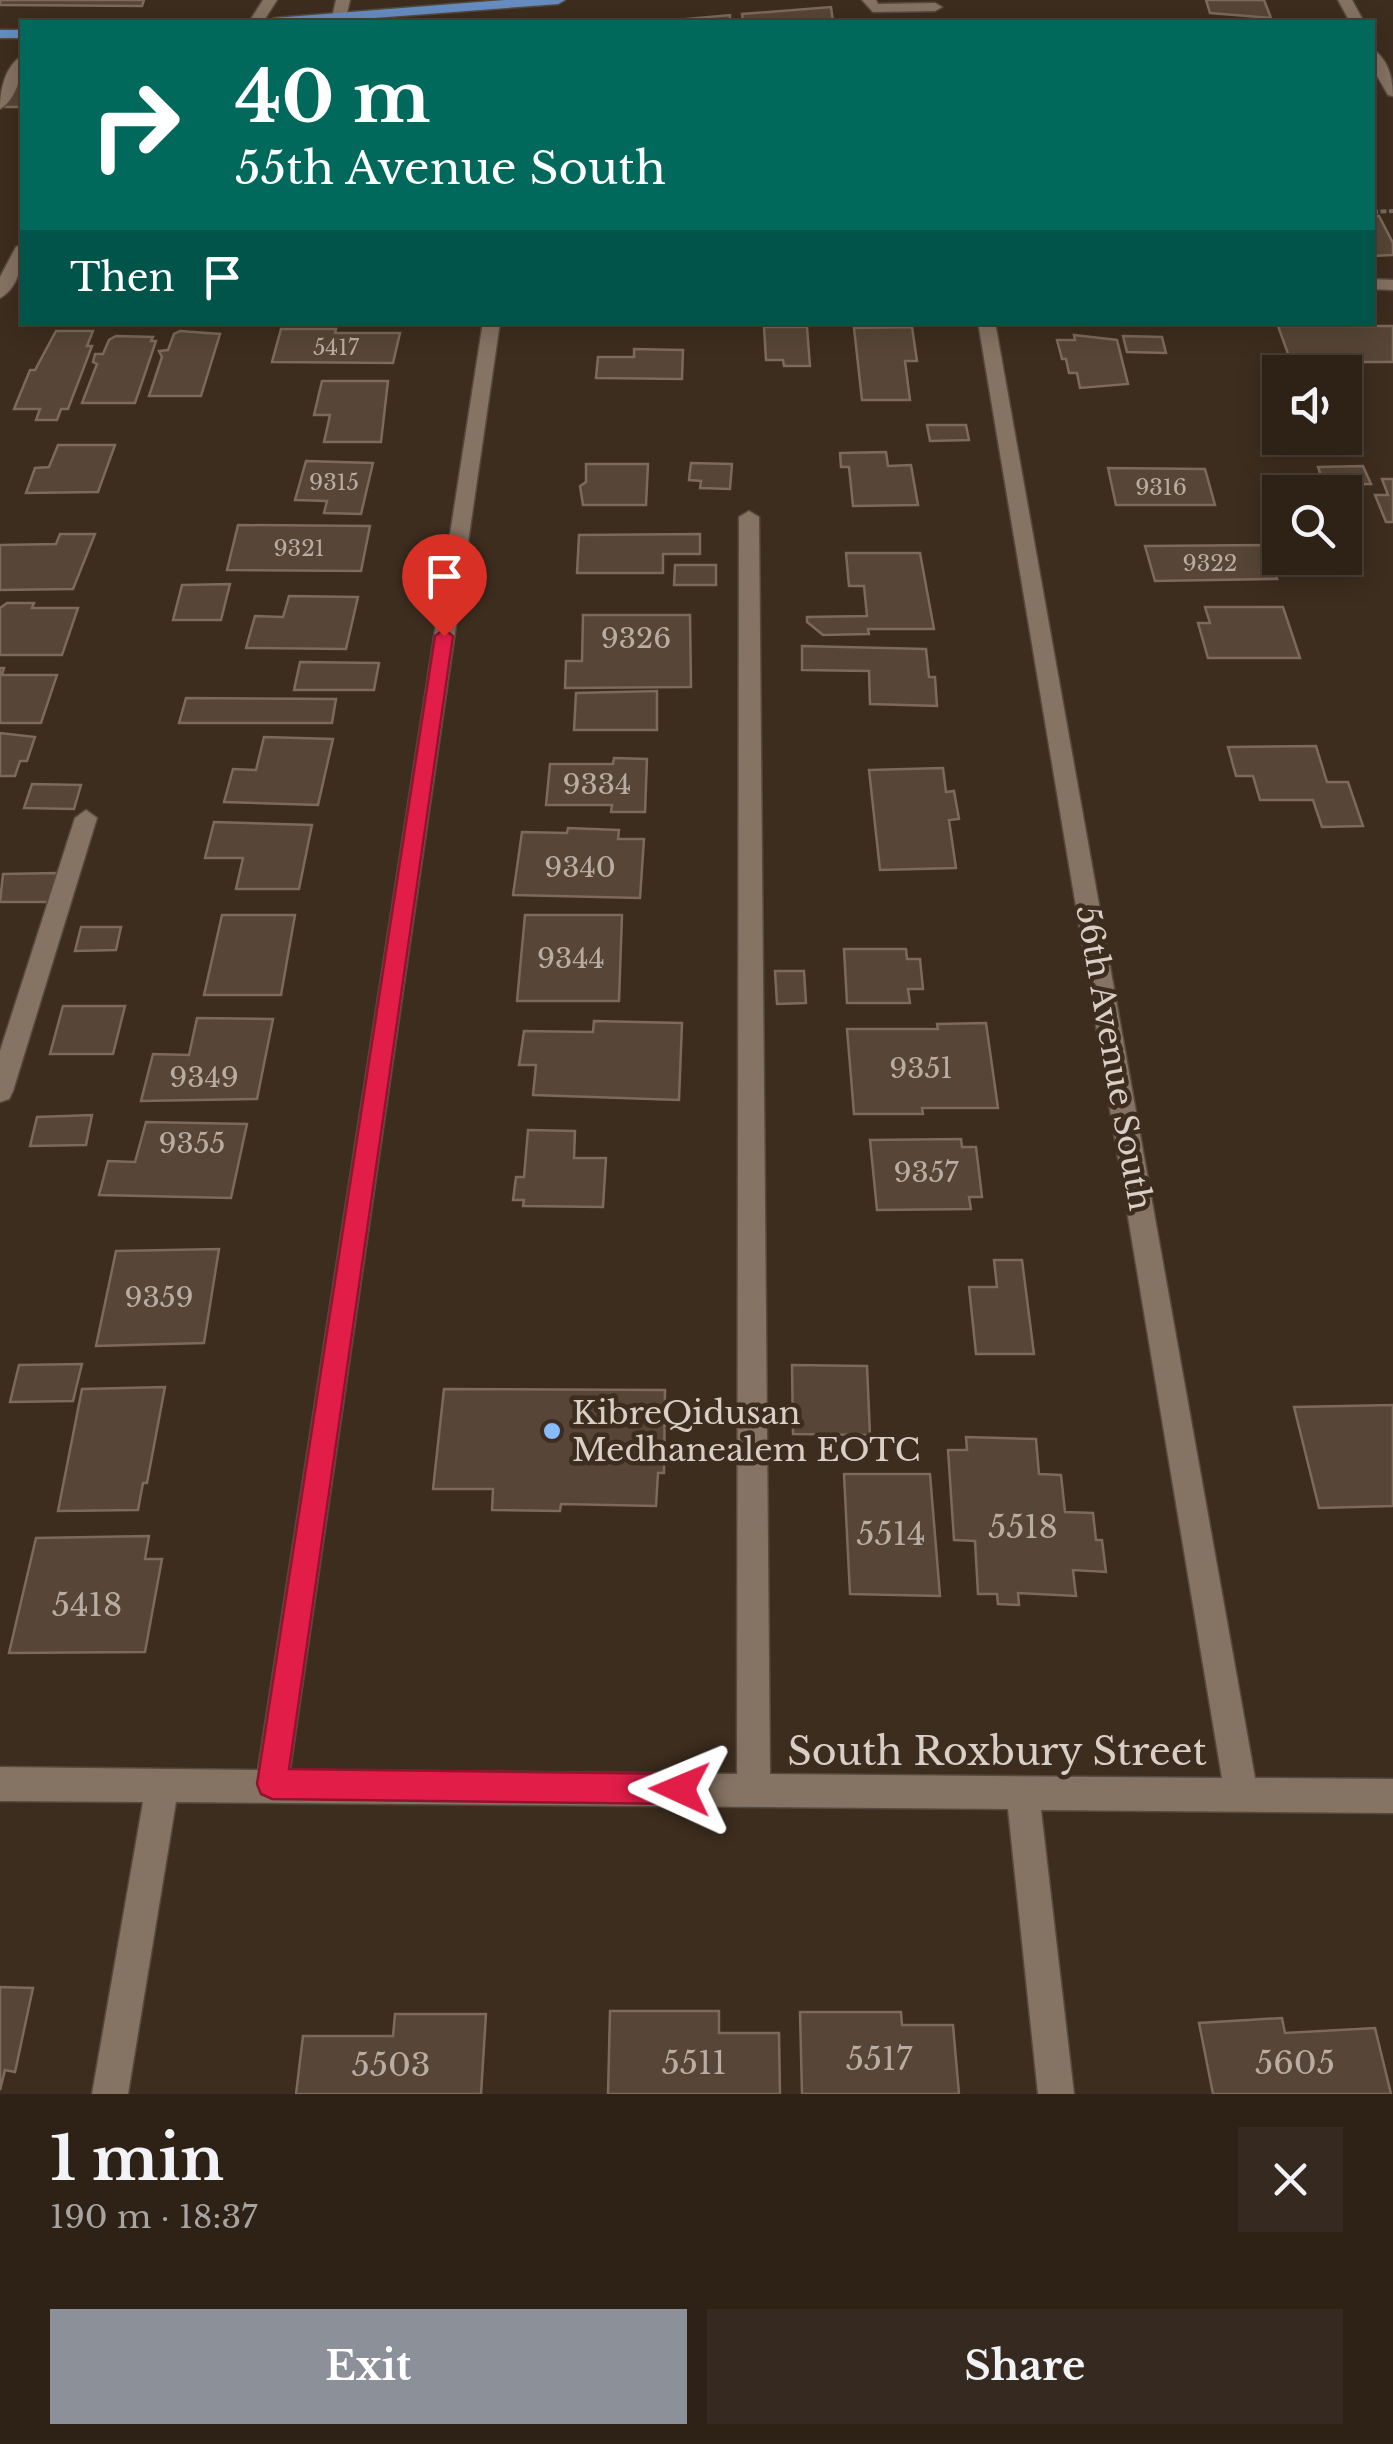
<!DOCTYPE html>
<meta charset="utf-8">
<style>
:root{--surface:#2e2217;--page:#362a20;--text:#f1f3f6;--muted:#a7a4a1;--line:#493f36;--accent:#8c9099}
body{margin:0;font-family:"Libre Baskerville",serif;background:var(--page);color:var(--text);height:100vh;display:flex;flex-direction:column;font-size:38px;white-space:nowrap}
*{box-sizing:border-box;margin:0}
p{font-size:32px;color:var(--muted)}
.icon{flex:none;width:55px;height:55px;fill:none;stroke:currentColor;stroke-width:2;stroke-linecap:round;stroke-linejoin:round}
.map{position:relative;height:2094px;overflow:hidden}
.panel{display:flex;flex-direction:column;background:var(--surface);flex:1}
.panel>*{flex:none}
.top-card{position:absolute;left:20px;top:20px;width:1355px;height:305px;border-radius:0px;box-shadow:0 5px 25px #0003,0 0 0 2px var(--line);background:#00695c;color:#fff;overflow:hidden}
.controls{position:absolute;left:1262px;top:355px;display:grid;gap:20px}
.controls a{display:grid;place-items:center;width:100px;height:100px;border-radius:0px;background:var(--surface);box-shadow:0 5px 25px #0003,0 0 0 2px var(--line);font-size:50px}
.pin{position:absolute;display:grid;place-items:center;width:85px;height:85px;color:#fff;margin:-102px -42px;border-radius:50% 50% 50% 0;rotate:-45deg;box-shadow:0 0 10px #0007}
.pin .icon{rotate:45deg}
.me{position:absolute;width:110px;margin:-55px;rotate:271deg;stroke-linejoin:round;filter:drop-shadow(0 0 8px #0008)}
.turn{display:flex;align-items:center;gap:35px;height:210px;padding:0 50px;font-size:45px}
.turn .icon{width:130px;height:130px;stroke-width:2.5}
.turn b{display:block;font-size:70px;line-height:85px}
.then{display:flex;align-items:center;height:95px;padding:0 50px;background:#0003;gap:20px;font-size:38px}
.round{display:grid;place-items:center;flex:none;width:105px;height:105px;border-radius:0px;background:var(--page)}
.overview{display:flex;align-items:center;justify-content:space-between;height:170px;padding:0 50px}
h1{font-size:60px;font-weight:700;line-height:75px}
.cta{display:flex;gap:20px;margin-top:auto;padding:20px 50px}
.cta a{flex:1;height:115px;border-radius:0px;background:var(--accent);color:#fff;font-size:40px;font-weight:700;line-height:115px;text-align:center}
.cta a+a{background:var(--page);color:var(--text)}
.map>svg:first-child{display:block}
.building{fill:#574637;stroke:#7c6a5a;stroke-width:2.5}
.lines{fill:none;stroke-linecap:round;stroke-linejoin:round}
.minor-casing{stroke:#56493d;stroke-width:3}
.major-casing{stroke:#56493d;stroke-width:3}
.path{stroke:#786a5e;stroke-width:4;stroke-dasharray:6 2.5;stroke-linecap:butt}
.minor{fill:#857363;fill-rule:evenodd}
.major{fill:#668dc1;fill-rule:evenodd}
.route{fill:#e11d48;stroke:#92132f;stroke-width:2.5}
.poi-dot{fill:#88bbfc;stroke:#3d2d1f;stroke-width:4}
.labels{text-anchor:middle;stroke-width:9;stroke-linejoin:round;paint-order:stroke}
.far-number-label{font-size:22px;fill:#b9ada3}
.number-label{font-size:28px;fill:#b9ada3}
.street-label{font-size:32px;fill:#dacfc7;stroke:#3d2d1f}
.poi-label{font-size:32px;fill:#dacfc7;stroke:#3d2d1f;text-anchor:start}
.near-number-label{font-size:32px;fill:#b9ada3}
.near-street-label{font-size:38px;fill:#dacfc7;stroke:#3d2d1f}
</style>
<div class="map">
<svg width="1393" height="2094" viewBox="0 0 1393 2094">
<rect width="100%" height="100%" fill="#3d2d1f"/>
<path class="building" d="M0 0H144L142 6 0 5Z
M1206 0H1264L1271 18 1210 13Z
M831 7 833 22H743L742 14Z
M730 15V22H654Z
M22 72V107H3Z
M1372 216H1379L1393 243V255L1372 256Z
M1278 326H1393V362H1291Z
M764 327H807L810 366H784L783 360H766Z
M912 327 917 361H905L910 400H862L854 328Z
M281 329H336L335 333H400L393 363 272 362Z
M56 331H93L87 346H92L68 409H61L57 420H36L40 409H14L30 370H35Z
M180 331 220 334 201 396H149L162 357 159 351 168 350 174 334Z
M1074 335 1117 340 1128 384 1080 388 1077 373H1069L1066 359H1062L1057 340H1075Z
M116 336 153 337 151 341H156L135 403H82L97 364 93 362 95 354H103L109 340Z
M1123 336 1162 337 1166 353 1127 352Z
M634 349 683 350 682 379 596 378 598 357H634Z
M322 381H388L381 442H324L330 415H314Z
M927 425H966L969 440 930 441Z
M58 445H115L98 492 26 493 35 468 49 467Z
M886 452 888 466 911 465 918 505 853 506 849 467H841L840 453Z
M306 461 373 463 361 514 324 513 327 501 295 500Z
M691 463 732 464 730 489 700 488 701 481 689 480Z
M586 464H648L646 505H583L580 486 586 482Z
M1363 466 1371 484 1324 485 1318 467Z
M1108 468 1205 469 1215 505H1116Z
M1382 479H1393V522H1386L1375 495H1388Z
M238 525 370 526 361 571 227 570Z
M60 534H95L73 589 0 590V545L56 544Z
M700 534V554H663V573H577L579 535Z
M1265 545 1277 579 1155 581 1145 546Z
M846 553H920L934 629H868L869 634 823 635 807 622V617L867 616 864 586H849Z
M675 565H716V585H674Z
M230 584 221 620H173L182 585Z
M289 596 358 597 346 649 246 648 255 616 283 617Z
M7 603H34L32 608H78L62 655H0V608Z
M1205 607H1283L1300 658H1208L1198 623H1210Z
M583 615H690L691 687 565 688 566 661H582Z
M802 646 926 649 929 677H935L937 706 870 704 869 671 802 670Z
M300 662 379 663 374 690H294Z
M0 668H4L2 675H57L41 723H0Z
M657 691V730H574L576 693Z
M186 698 336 699 332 723H179Z
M0 733 35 737 27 761H20L15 776H0Z
M264 737 333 739 318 805 224 802 233 769 256 770Z
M1316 746 1327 782H1348L1363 826 1322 827 1313 800H1260L1253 776H1236L1228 747Z
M614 758 647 759 645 812H611L612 805H546L550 764H613Z
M943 768 946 792 954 791 959 819 949 820 956 868 880 870 869 770Z
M32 784 81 785 74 809 24 808Z
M214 822 312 825 299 889H236L243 858H205Z
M568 828 619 830 618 839H644L640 898 513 895 522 832 567 833Z
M57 873 49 902H0L3 874Z
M222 915H295L281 995H204Z
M525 915H622L619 1001H517Z
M81 927H121L116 950 75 951Z
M844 949H906L907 959H920L923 989H908L910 1003H847Z
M775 971H804L806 1003 777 1004Z
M63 1006H125L113 1054H50Z
M197 1018 273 1019 257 1099 141 1101 153 1054 189 1055Z
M594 1021 682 1023 679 1100 533 1095 536 1065H519L524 1031 593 1032Z
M986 1023 998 1108H922L923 1114H854L847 1029H938L937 1024Z
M92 1115 86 1145 30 1146 37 1117Z
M146 1122 247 1124 231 1198 99 1195 108 1161 135 1162Z
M528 1130 575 1131 574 1158H606L603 1207 523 1206 524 1200H513L516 1177H524Z
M961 1139 962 1147H976L982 1197H969L971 1209 877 1210 870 1140Z
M219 1249 204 1343 96 1346 116 1251Z
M994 1260H1022L1034 1354H976L969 1287H997Z
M82 1364 73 1401 10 1402 19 1365Z
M792 1365 867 1366 870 1435 793 1434Z
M165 1387 147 1483H143L138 1510 58 1511 82 1389Z
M444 1389 665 1390 664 1473H658L656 1506 561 1504 560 1511 492 1510 493 1489H433Z
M1393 1405V1506L1319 1508 1294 1407Z
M966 1437 1036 1439 1039 1474 1061 1475 1065 1512 1093 1513 1096 1540H1102L1106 1572 1073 1570 1076 1596 1018 1593 1019 1605 998 1604 997 1594H978L975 1541 954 1540 948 1450H967Z
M844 1474H930L940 1596 850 1594Z
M149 1536 145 1559H162L145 1652 9 1653 36 1538Z
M0 1987 33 1988 15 2072 5 2070 0 2090Z
M610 2011H719V2033H779L780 2094H608Z
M800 2012H901L902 2025H953L959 2094H802Z
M395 2014H486L481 2094H296L303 2036H393Z
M1282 2018 1285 2033 1375 2028 1391 2094H1213L1199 2023Z"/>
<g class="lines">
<defs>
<path id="minor" d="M263 0H277L263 22H249Z
M336 0H350L345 22H331Z
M862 0H876L878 4 935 3 942 7 935 11 873 12Z
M1338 0H1352L1364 22H1350Z
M1372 49C1388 58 1393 79 1393 96L1388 95 1372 67Z
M22 56C23 74 16 100 0 109 0 90 5 66 22 56Z
M22 245C23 263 18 289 0 298V277L16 247Z
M1372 279 1393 280V290L1372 289Z
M483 322H500L290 1770 737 1774 739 517 749 511 759 517 770 1774 1222 1778 978 322H995L1255 1778 1393 1779V1813L1041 1810 1074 2094H1038L1008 1809 176 1802 128 2094H92L143 1802 0 1801V1767L258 1770Z
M86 810 97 818 13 1091 9 1099 0 1102V1051L75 818Z"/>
<path id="major" d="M505 0H565L558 4 321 22H267L274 18Z
M0 30H22V38H0Z"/>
</defs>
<use href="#minor" class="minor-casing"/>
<use href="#major" class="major-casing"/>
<path class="path" d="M1372 212 1393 211"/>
<use href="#minor" class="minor"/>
<use href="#major" class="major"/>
</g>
<path class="route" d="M444 629 453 636 289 1769 680 1774 690 1779 695 1789 690 1800 680 1804 272 1799 261 1794 257 1784 435 636Z"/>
<circle class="poi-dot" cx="552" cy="1431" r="10"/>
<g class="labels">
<g class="far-number-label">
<text x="336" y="355">5417</text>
<text x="334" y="490">9315</text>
<text x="1161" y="495">9316</text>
<text x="299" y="556">9321</text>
<text x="1210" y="571">9322</text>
</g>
<g class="number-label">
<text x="636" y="648">9326</text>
<text x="597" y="794">9334</text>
<text x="580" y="877">9340</text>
<text x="571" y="968">9344</text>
<text x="921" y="1078">9351</text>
<text x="204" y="1087">9349</text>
<text x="192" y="1153">9355</text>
<text x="926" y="1182">9357</text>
<text x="159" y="1307">9359</text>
</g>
<g class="street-label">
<text transform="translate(1114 1058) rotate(80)" y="11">56th Avenue South</text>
</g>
<g class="poi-label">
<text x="572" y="1424">KibreQidusan<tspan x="572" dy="37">Medhanealem EOTC</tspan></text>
</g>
<g class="near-number-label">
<text x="1023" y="1538">5518</text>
<text x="891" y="1545">5514</text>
<text x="87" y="1616">5418</text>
<text x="879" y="2070">5517</text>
<text x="694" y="2074">5511</text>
<text x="1295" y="2074">5605</text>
<text x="391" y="2076">5503</text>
</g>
<g class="near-street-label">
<text x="997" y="1765">South Roxbury Street</text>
</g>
</g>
</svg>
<div class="controls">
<a><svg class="icon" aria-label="sound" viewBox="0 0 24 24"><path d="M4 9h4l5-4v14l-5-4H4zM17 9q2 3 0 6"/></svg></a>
<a><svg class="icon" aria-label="search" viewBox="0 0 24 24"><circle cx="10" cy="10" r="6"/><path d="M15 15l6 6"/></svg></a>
</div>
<div class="pin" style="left:444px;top:636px;background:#d93025"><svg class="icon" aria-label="arrive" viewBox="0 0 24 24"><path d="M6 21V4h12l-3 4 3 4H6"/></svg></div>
<svg class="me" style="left:680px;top:1789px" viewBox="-20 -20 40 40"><path d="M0-17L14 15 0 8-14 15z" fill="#e11d48" stroke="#fff" stroke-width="4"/></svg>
<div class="top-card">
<div class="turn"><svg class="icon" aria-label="right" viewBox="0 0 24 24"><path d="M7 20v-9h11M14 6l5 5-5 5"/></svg><div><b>40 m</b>55th Avenue South</div></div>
<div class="then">Then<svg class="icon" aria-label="arrive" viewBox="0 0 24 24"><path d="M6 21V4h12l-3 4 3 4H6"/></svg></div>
</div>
</div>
<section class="panel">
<div class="overview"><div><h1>1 min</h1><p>190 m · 18:37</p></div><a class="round"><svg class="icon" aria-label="close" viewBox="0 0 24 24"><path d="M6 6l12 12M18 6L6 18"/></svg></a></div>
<div class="cta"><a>Exit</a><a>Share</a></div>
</section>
